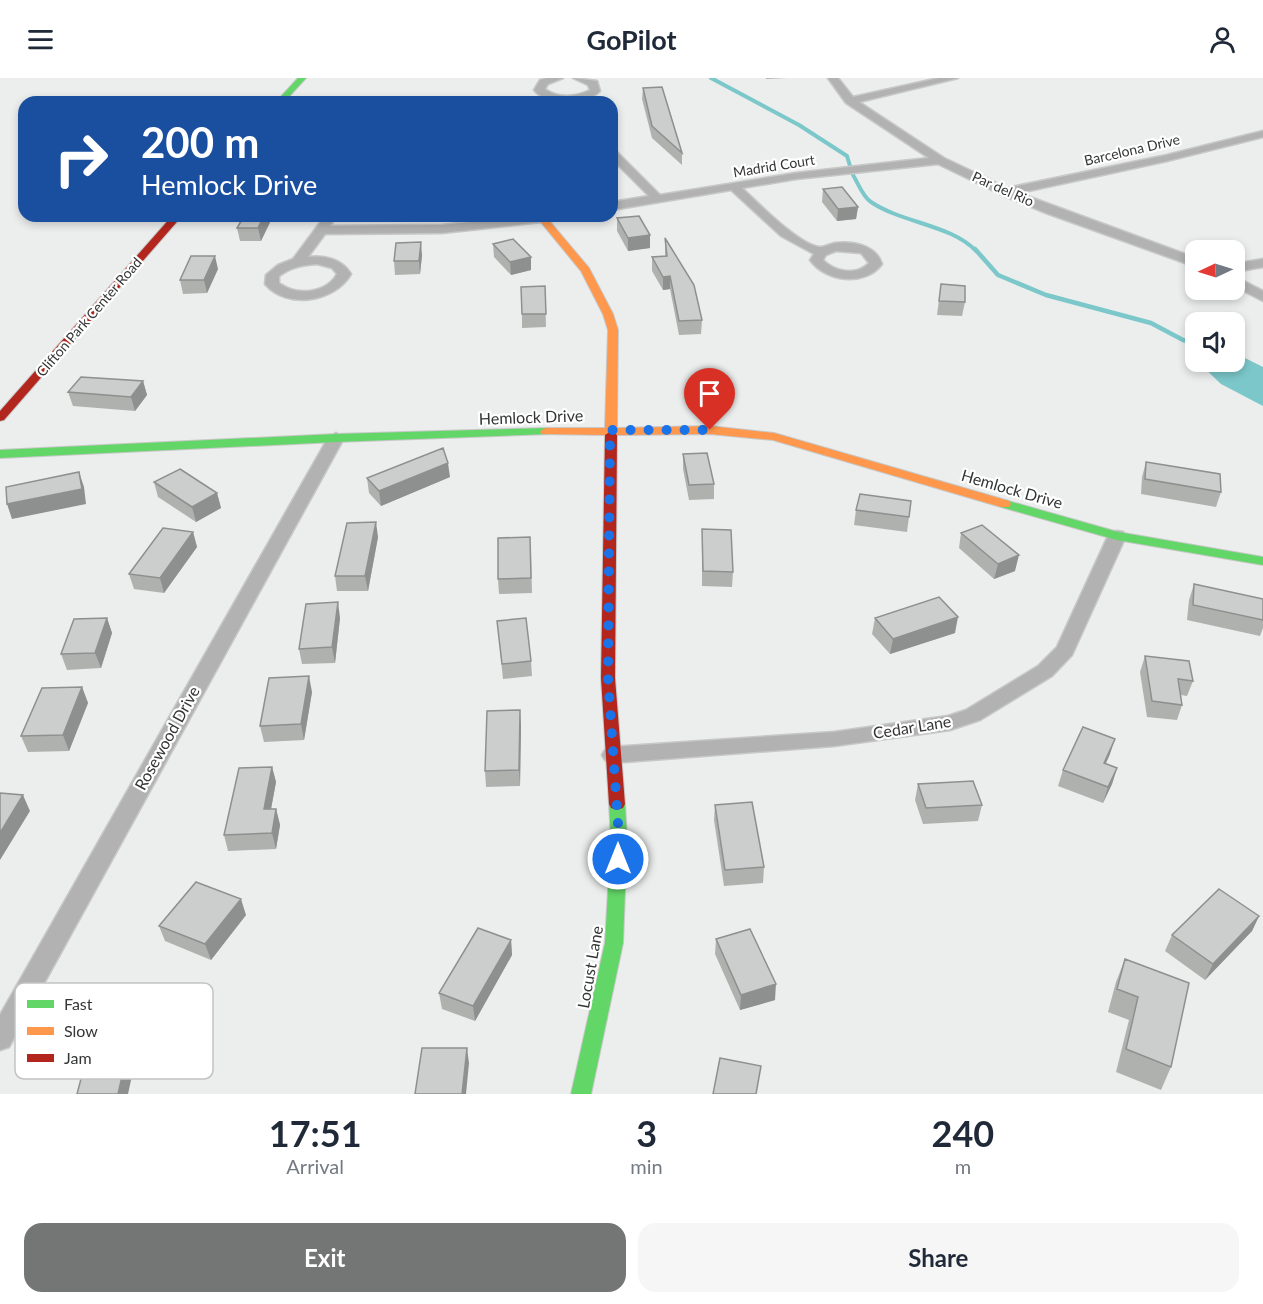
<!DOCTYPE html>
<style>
:root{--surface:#fff;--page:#f6f6f7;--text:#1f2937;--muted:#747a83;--accent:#747675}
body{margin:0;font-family:Lato,sans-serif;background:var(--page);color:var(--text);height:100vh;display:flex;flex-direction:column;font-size:22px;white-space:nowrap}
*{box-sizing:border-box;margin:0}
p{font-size:20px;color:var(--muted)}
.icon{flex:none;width:33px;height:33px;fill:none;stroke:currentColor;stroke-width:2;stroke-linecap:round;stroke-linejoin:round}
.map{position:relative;height:1016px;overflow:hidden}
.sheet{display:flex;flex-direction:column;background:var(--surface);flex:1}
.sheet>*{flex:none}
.hud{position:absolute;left:18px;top:18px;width:600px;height:126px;border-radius:18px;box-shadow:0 3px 9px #0003;background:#1a4fa0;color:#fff;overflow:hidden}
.needle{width:39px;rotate:266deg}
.fabs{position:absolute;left:1185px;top:162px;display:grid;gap:12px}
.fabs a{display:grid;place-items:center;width:60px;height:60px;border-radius:12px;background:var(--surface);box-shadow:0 3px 9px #0003;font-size:30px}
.pin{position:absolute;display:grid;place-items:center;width:51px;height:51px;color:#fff;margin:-62px -26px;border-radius:50% 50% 50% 0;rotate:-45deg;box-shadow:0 0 6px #0007}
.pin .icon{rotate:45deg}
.me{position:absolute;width:66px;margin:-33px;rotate:0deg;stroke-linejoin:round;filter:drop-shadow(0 0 4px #0008)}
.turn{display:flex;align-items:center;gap:21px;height:126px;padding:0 24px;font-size:27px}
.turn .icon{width:78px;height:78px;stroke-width:2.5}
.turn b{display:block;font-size:42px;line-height:51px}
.eta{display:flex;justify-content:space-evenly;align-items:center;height:102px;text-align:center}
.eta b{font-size:36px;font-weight:700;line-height:42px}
.action{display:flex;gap:12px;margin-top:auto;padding:12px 24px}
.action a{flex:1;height:69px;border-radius:18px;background:var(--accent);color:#fff;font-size:24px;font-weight:700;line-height:69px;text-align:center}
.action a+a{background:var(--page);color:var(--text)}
header{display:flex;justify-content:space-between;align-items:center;height:78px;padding:0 24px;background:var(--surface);font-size:27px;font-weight:700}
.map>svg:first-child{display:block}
.water{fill:#7cc7ca}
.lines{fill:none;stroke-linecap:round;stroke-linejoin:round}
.stream-far1{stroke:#7cc7ca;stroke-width:4}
.stream{stroke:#7cc7ca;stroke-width:4.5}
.street-casing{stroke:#c7c8c7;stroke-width:3}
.fast-casing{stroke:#c7c8c7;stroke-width:2}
.slow-casing{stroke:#c7c8c7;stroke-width:2}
.jam-casing{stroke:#c7c8c7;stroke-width:2}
.street{fill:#b1b2b1;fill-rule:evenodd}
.fast{fill:#63d668;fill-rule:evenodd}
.slow{fill:#ff974d;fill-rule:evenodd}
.jam{fill:#b3261e;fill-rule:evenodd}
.wall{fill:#afb1af}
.shaded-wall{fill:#8e908f}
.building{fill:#cbcecc;stroke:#8e908f;stroke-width:1.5}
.route{stroke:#1a73e8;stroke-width:10;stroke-dasharray:0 18}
.labels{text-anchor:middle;stroke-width:4.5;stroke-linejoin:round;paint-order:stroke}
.far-street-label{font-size:14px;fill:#343635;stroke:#fff}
.street-label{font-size:16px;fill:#343635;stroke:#fff}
.key{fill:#fff;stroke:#c2c3c2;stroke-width:1.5}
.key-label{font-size:16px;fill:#343635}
</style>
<header><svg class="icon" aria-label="menu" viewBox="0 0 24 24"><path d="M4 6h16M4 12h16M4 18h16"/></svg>GoPilot<svg class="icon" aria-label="person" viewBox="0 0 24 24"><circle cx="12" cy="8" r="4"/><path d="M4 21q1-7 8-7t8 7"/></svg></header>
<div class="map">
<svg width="1263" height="1016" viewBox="0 0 1263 1016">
<rect width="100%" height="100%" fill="#ebeeec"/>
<path class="water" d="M1235 275 1263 289V328L1221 306 1198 284H1234Z"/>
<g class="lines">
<path class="stream-far1" d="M711 0 799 47 847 78 850 88
M853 97C858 105 863 119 871 124 902 145 952 147 976 173"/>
<path class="stream" d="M975 171 998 197 1046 217 1151 245 1183 262 1196 265"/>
<defs>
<path id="street" d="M547 0H563L548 6 545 11C558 21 576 19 590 12L588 7 573 0 597 3 600 13C584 28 549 29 534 12L540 2Z
M828 0H838L853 19 939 0H958L859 24 944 80 1007 110 1167 77 1263 53V59L1167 83 1019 115 1196 180V189L1046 135 1002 117 938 86 796 101 742 110C757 124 802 170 821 169 825 169 830 166 835 165 853 163 876 167 882 186 865 209 826 204 810 182L814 176 781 158 731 112 612 132V124L649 118 612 81V72L616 73 660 117 796 95 929 80 846 25ZM836 173 861 175 869 185C856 198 835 194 823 182L826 177Z
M325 138H337L330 148 442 147 526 138H565L559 142 442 155 325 156 308 179C325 177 342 181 351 196 335 224 287 232 265 206L266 197 278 187 293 181ZM317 186 332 190 337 196C326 216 296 218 279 205V198C291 189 303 187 317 186Z
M1263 181V189L1234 194V186Z
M1234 198 1263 213V223L1234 208Z
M336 355 344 360 9 969 0 972V937L328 360Z
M1117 453 1123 454 1126 458 1072 577 1052 598 980 642 950 652 834 668 612 685 605 682 602 677 605 672 612 669 834 654 948 638 966 632 1038 588 1057 569 1108 458 1111 454Z"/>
<path id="fast" d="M298 0H306L284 24H276Z
M546 350 550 352 552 354 550 356 336 364 0 380V372L336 356Z
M1005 422 1118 454 1263 479V487L1117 462 1001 429 999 426 1001 423Z
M617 720 623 722 625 726 627 760 623 865 591 1016H571L605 865 611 760 609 726 611 722Z"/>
<path id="slow" d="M540 139H546L589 190 613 236 618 252 617 350 710 348 774 355 1009 423 1011 426 1009 429H1001L773 362 710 356 617 357 611 361 605 357 542 356 540 354 542 352 546 350H605L608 252 603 236 581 193 540 143Z"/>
<path id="jam" d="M172 138H182L4 342 0 343V333Z
M611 353 617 357 615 600 625 726 623 730 617 732 611 730 609 726 601 600 605 357Z"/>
</defs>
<use href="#street" class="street-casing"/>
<use href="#fast" class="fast-casing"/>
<use href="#slow" class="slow-casing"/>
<use href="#jam" class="jam-casing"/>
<use href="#street" class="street"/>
<use href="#fast" class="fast"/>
<use href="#slow" class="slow"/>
<use href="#jam" class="jam"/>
</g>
<path class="wall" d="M766 0H787L766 1Z
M643 10 682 75V87L652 60 642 21Z
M823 111 858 129 856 141 837 143 822 124Z
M244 138H273L261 163H240L237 150Z
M617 140 650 170 628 173 617 153Z
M665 160 702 242 701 256 679 257 670 211 663 212 652 193V179L665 178Z
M493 166 531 179V192L511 197 494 179Z
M422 177 420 196 395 197 394 183Z
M218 191 207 215 183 216 180 202Z
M941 206 965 224 962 238 937 237Z
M545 208 546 249 522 250V236Z
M143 303 147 317 135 333 73 328 68 314Z
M683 376 714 406V421L689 422 683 391Z
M1146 384 1221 414 1216 429 1141 416 1142 399Z
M450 399 381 428 369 415 367 400Z
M154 404 217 415 221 430 196 444 158 419Z
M911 423 907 454 854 447 856 432Z
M702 451 733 494 732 509 702 508Z
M193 454 197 469 164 515 134 511 129 496Z
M961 455 1015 493 994 501 959 470Z
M378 459 368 513H337L335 498Z
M531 474 532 515 499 516 498 501Z
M1194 506 1263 521V550L1260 558 1187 542 1189 522Z
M107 540 112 555 101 590 67 592 61 576Z
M340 540 335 585 302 586 299 571Z
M875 540 955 555 890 576 872 556Z
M497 543 531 583 532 598 503 601Z
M1145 578 1193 603 1187 618 1181 617 1182 627 1177 642 1147 639 1140 594Z
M82 609 88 625 69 673 28 674 21 658Z
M312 614 304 662 264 664 260 648Z
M521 647 520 708 486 709 485 693Z
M1110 676 1105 686 1117 690 1112 706 1103 725 1058 708 1063 692Z
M272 689 276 704 271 731H276L280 747 276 771 228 773 224 757Z
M918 706 982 727 978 743 923 746 915 722Z
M715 727 764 789 763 805 724 808 714 742Z
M246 837 211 882 165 863 159 848Z
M1259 838 1252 853 1205 902 1165 873 1172 857Z
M716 861 775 922 740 932 715 876Z
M511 862 512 877 475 943 442 931 439 915Z
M1125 881 1171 989 1161 1012 1116 994 1129 942 1108 934 1116 904Z"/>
<path class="shaded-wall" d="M858 129 856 141 837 143 838 131Z
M264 138H273L261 163 258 150Z
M650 157V170L628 173V160Z
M421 164 422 177 420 196 419 183Z
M215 178 218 191 207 215 204 202Z
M531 179V192L511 197 510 184Z
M670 198V211L663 212V199Z
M143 303 147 317 135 333 131 319Z
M448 385 450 399 381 428 379 413Z
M79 394 84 409 86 426 12 441 7 426Z
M217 415 221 430 196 444 192 429Z
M376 444 378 459 368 513 365 498Z
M193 454 197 469 164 515 160 500Z
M1019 477 1015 493 994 501 998 486Z
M338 524 340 540 335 585 332 569Z
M958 539 955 555 890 576 893 561Z
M107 540 112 555 101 590 95 575Z
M309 598 312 614 304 662 301 646Z
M82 609 88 625 69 673 63 657Z
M520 632 521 647 520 708 519 692Z
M1115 661 1110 676 1099 701 1104 685Z
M272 689 276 704 268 747 264 731Z
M1117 690 1112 706 1103 725 1108 709Z
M23 717 30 733 0 782V755Z
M276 731 280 747 276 771 272 755Z
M241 821 246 837 211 882 205 866Z
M1259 838 1252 853 1205 902 1213 886Z
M511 862 512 877 475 943 473 928Z
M776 906 775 922 740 932 741 917Z
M134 946 140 961 128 1016H118Z
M467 970 469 985 466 1016H462Z"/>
<path class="building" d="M662 9 682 75 652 48 643 10Z
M842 109 858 129 838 131 823 111Z
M244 138H264L258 150H237Z
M639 138 650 157 628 160 617 140Z
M665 160 694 207 702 242 679 243 670 198 663 199 652 179 667 178Z
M513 161 531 179 510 184 493 166Z
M421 164 419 183H394L396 165Z
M191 178H215L204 202H180Z
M941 206 965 208V224L939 223Z
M545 208 546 236H522L521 209Z
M81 299 143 303 131 319 68 314Z
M443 370 448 385 379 413 367 400Z
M707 375 714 406 689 407 683 376Z
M1146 384 1220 396 1221 414 1145 401Z
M180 391 217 415 192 429 154 404Z
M79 394 82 411 7 426 6 409Z
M860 416 911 423 909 439 856 432Z
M376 444 365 498H335L347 445Z
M982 447 1019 477 998 486 961 455Z
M163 450 193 454 160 500 129 496Z
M702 451 731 452 733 494 703 493Z
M530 459 531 500 498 501V460Z
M1194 506 1263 521V542L1193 527Z
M939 519 958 539 893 561 875 540Z
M338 524 332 569 299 571 306 526Z
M107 540 95 575 61 576 74 541Z
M526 540 531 583 502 586 497 543Z
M1145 578 1189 583 1193 603 1178 601 1182 627 1152 623Z
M309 598 301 646 260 648 269 600Z
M82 609 63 657 21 658 42 610Z
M520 632 519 692 485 693 487 633Z
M1083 649 1115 661 1104 685 1117 690 1108 709 1063 692Z
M272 689 264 731H276L272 755 224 757 239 690Z
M973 703 982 727 926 730 918 706Z
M0 715 23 717 0 755Z
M752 724 764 789 725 792 715 727Z
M196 804 241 821 205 866 159 848Z
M1219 811 1259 838 1213 886 1172 857Z
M478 850 511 862 473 928 439 915Z
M750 851 776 906 741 917 716 861Z
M1125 881 1189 905 1171 989 1126 971 1138 919 1117 911Z
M134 946 118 1016H77L95 948Z
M422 970H467L462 1016H415Z
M720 980 761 988 756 1016H713Z"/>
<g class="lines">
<path class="route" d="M618 781 619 760 608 600 610 352H710"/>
</g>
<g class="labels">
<g class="far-street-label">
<text transform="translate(1132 72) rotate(-13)" y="5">Barcelona Drive</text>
<text transform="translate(774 88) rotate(-9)" y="5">Madrid Court</text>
<text transform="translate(1003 111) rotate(24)" y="5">Par del Rio</text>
<text transform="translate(89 239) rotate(-49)" y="5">Clifton Park Center Road</text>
</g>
<g class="street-label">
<text transform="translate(531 339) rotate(-2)" y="6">Hemlock Drive</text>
<text transform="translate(1012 411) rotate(16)" y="6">Hemlock Drive</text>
<text transform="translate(912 649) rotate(-9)" y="6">Cedar Lane</text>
<text transform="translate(167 660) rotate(-61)" y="6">Rosewood Drive</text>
<text transform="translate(590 889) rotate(-80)" y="6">Locust Lane</text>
</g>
</g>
<rect x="15" y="905" width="198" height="96" rx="9" class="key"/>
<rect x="27" y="922" width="27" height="8" fill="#63d668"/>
<rect x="27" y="949" width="27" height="8" fill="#ff974d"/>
<rect x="27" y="976" width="27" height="8" fill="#b3261e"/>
<g class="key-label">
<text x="64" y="932">Fast</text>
<text x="64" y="959">Slow</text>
<text x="64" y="986">Jam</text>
</g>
</svg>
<div class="fabs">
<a><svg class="needle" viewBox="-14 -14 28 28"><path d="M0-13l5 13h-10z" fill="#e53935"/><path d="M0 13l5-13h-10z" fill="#747a83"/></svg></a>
<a><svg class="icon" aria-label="sound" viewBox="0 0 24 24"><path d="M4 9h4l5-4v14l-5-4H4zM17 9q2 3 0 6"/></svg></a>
</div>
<div class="pin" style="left:710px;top:352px;background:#d93025"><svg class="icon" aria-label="arrive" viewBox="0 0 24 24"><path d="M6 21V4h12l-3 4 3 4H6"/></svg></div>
<svg class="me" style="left:618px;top:781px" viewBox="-20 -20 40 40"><circle r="17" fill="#1a73e8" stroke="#fff" stroke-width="3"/><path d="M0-11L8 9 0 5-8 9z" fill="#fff"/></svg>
<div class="hud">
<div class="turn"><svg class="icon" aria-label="right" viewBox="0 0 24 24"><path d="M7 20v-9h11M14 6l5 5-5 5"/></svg><div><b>200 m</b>Hemlock Drive</div></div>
</div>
</div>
<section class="sheet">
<div class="eta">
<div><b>17:51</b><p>Arrival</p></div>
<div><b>3</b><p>min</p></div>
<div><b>240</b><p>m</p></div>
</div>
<div class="action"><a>Exit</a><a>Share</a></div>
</section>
